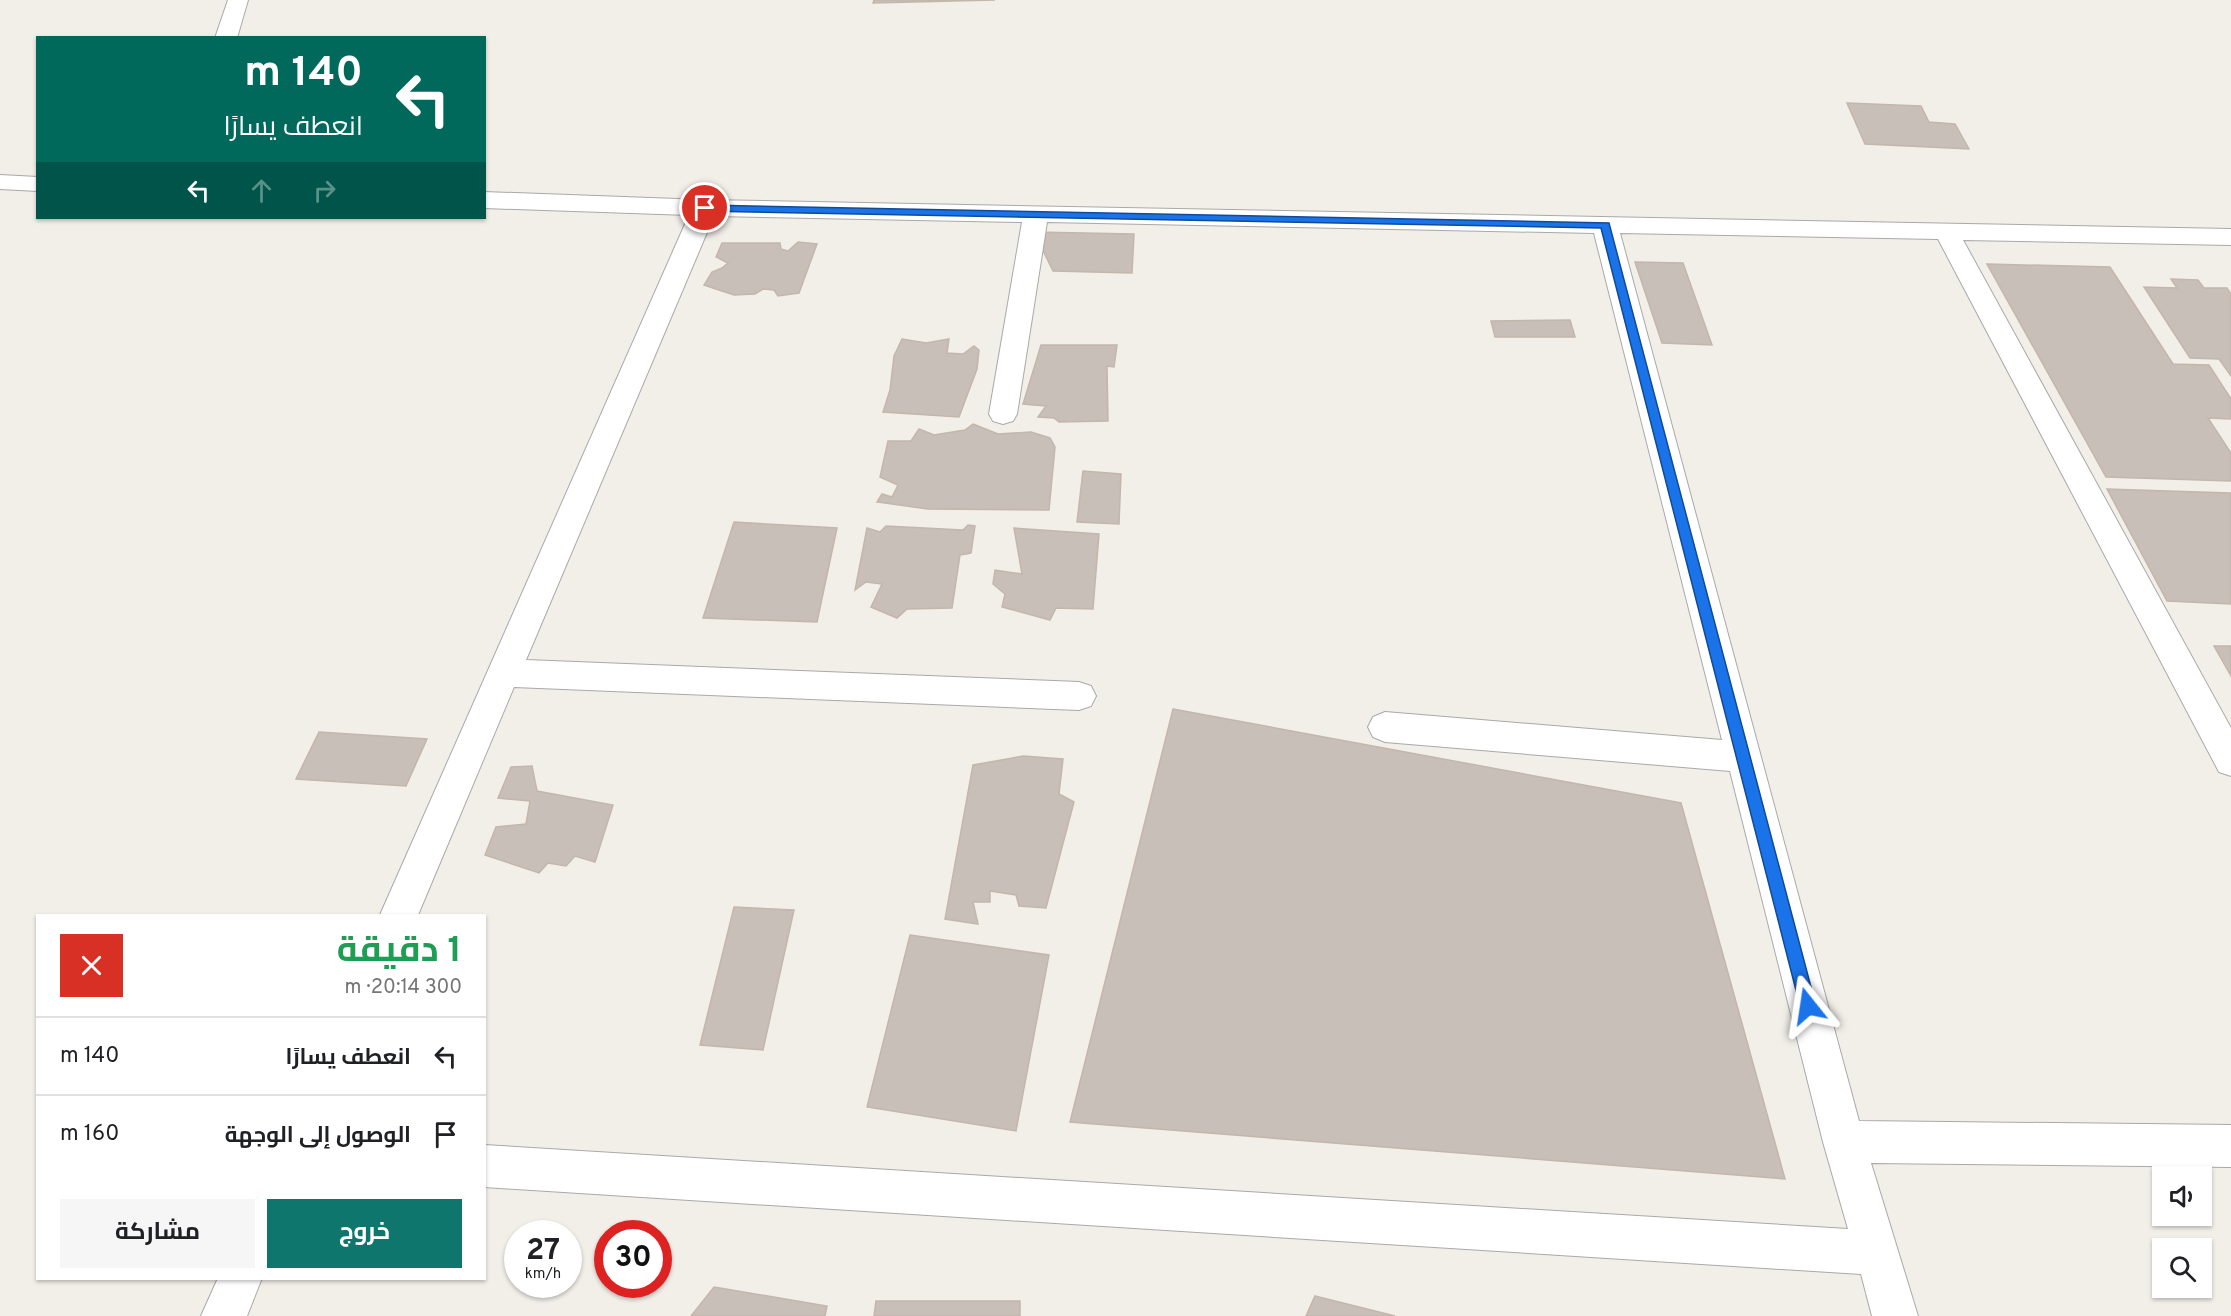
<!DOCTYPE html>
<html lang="ar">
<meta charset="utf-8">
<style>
:root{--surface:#fff;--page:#f6f6f6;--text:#202124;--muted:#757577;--line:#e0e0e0;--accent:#0f766e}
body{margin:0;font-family:Overpass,Cairo,sans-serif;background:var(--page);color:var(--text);direction:rtl;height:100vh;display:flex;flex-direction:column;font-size:22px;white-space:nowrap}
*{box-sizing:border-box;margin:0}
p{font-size:20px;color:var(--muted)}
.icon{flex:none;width:33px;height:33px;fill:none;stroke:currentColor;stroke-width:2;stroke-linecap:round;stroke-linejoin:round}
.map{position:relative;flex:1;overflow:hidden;direction:ltr}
.side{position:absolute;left:36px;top:914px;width:450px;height:366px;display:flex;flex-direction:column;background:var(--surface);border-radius:0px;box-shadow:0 2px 4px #0004;direction:rtl}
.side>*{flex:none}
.top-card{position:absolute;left:36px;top:36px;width:450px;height:183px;border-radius:0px;box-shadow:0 2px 4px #0004;direction:rtl;background:#00695c;color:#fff;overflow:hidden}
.buttons{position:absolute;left:2152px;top:1166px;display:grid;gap:12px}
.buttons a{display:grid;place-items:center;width:60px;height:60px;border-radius:0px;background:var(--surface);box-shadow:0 2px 4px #0004;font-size:30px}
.speed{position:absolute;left:504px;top:1220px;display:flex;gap:12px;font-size:30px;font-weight:700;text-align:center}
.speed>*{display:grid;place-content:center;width:78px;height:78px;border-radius:50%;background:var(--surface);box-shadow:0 2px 4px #0004;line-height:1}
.speed small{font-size:15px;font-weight:400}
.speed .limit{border:9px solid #d22;background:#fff;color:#111}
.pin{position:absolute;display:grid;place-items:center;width:51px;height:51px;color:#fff;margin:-26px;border:3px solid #fff;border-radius:50%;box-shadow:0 2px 6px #0007}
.me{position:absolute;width:66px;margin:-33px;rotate:345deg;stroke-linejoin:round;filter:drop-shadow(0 0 4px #0008)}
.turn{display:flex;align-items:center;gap:21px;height:126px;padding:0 24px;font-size:27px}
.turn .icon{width:78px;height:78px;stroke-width:2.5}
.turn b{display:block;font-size:42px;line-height:51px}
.lanes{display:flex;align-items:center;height:57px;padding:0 24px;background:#0003;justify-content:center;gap:30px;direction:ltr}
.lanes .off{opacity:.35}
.round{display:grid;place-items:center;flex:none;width:63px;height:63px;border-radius:0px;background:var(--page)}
.summary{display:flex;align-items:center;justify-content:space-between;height:102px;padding:0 24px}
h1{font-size:36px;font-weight:700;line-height:45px;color:#1e9e55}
.action{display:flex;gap:12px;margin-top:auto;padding:12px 24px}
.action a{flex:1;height:69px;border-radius:0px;background:var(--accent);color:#fff;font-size:24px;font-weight:700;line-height:69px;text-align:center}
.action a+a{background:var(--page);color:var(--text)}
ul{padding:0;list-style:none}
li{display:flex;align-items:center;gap:18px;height:78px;padding:0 24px;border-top:2px solid var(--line)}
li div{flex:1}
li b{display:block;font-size:22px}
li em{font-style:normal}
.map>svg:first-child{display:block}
.building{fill:#c7bfb8;stroke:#c4b6ab;stroke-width:1.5}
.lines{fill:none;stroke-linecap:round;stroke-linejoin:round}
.minor-casing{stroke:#a9a9a9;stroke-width:2}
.minor{fill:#fff;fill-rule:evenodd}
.route{fill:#1a73e8;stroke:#114b97;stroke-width:1.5}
</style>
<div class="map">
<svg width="2231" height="1316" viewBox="0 0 2231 1316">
<rect width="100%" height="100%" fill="#f2efe9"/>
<path class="building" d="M874 0H995L873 3Z
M1847 103 1921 106 1929 122 1955 124 1969 149 1865 144Z
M1034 232 1134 234 1132 273 1053 271Z
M798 242 817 244 799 293 778 296 774 290 763 289 755 294 734 295 704 285 712 272 722 268 728 263 716 257 722 243H780L781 249 788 251Z
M1635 262 1683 263 1712 345 1662 343Z
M1987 264 2110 267 2173 364 2209 365 2231 399V419L2208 418 2231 453V481L2106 477Z
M2171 279 2198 280 2204 288H2227L2231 294V376L2219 359 2190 358 2144 287 2177 288Z
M1570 320 1575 337H1495L1491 321Z
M902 339 926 343 949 339 947 353 963 354 974 346 979 350 977 369 959 417 883 412 890 390 894 356Z
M1041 345H1117L1114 367 1107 366 1108 421 1059 422 1054 418 1038 417 1046 406 1023 404Z
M973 424 998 434 1031 432 1050 438 1055 447 1049 510 928 509 877 502 882 494 892 497 898 485 880 477 888 441H911L919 429 934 435 965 430Z
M1083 471 1121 474 1119 524 1077 522Z
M2107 489 2231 493V604L2167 601Z
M734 522 837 528 817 622 703 618Z
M968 525 975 526 971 553 960 555 952 608 907 609 897 618 871 607 882 584 866 582 855 590 867 528 880 532 886 526 963 530Z
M1014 528 1099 534 1093 609 1056 608 1050 620 1002 607 1005 594 993 584 995 570 1022 574Z
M2214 646H2231V676Z
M1173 709 1681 803 1785 1179 1070 1122Z
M319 732 427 739 406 786 296 779Z
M1023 756 1063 759 1059 794 1074 802 1046 908 1019 906 1016 895 990 891V902H973L978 924 945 919 973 765Z
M532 766 537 791 613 805 595 862 575 856 566 866 548 863 539 873 485 855 496 827 526 824 530 801 498 798 511 767Z
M734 907 794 910 763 1050 700 1045Z
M910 935 1049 955 1016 1131 867 1107Z
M714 1287 827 1306 825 1316H691Z
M1315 1296 1395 1316H1306Z
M876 1301H1020V1316H874Z"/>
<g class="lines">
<defs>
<path id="minor" d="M228 0H248L237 38H215Z
M0 175 38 177V191L0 189Z
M484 192 705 200 2231 229V245L1963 240 2231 728V776L2219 772 1938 239 1620 233 1859 1121 2231 1125V1167L1871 1163 1918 1316H1872L1861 1274 484 1187V1145L1848 1229 1823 1142 1730 771 1385 742 1373 737 1368 727 1373 717 1385 712 1722 740 1594 233 1047 222 1017 414 1013 421 1003 424 993 421 989 414 1022 222 714 216 526 660 1079 682 1091 686 1096 696 1091 706 1079 710 514 687 418 915H380L689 215 484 208Z
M218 1278H262L247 1316H201Z"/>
</defs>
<use href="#minor" class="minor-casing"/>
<use href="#minor" class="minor"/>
</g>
<path class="route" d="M705 205 1609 223 1816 1006 1814 1012 1808 1014 1802 1012 1800 1006 1601 228 702 211 700 208Z"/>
</svg>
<div class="buttons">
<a><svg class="icon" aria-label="sound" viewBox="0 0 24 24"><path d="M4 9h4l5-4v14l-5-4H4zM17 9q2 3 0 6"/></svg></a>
<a><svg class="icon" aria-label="search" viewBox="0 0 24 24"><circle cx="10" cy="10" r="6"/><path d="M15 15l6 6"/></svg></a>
</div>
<div class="speed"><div>27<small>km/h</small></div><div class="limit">30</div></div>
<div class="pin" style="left:705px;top:208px;background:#d93025"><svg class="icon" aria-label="arrive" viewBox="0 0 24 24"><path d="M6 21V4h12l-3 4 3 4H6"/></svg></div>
<svg class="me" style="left:1808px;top:1006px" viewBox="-20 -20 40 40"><path d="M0-17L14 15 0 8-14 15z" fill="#1a73e8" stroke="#fff" stroke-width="4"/></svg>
<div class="top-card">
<div class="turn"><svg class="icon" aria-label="left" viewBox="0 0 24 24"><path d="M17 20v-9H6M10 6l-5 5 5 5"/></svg><div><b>140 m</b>انعطف يسارًا</div></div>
<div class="lanes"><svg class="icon" aria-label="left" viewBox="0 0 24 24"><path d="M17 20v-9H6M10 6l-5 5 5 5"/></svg><svg class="icon off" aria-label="ahead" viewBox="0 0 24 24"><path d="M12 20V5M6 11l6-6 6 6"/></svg><svg class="icon off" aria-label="right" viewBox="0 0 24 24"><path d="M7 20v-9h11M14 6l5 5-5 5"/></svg></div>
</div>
<section class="side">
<div class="summary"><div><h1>1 دقيقة</h1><p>300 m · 20:14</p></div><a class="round" style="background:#d93025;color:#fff"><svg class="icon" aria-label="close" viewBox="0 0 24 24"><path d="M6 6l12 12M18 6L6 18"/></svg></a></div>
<ul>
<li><svg class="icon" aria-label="left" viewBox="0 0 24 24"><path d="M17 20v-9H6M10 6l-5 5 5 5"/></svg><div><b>انعطف يسارًا</b></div><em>140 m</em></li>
<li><svg class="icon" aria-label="arrive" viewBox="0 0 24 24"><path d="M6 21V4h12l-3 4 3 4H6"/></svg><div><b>الوصول إلى الوجهة</b></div><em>160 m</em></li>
</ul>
<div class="action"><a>خروج</a><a>مشاركة</a></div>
</section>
</div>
